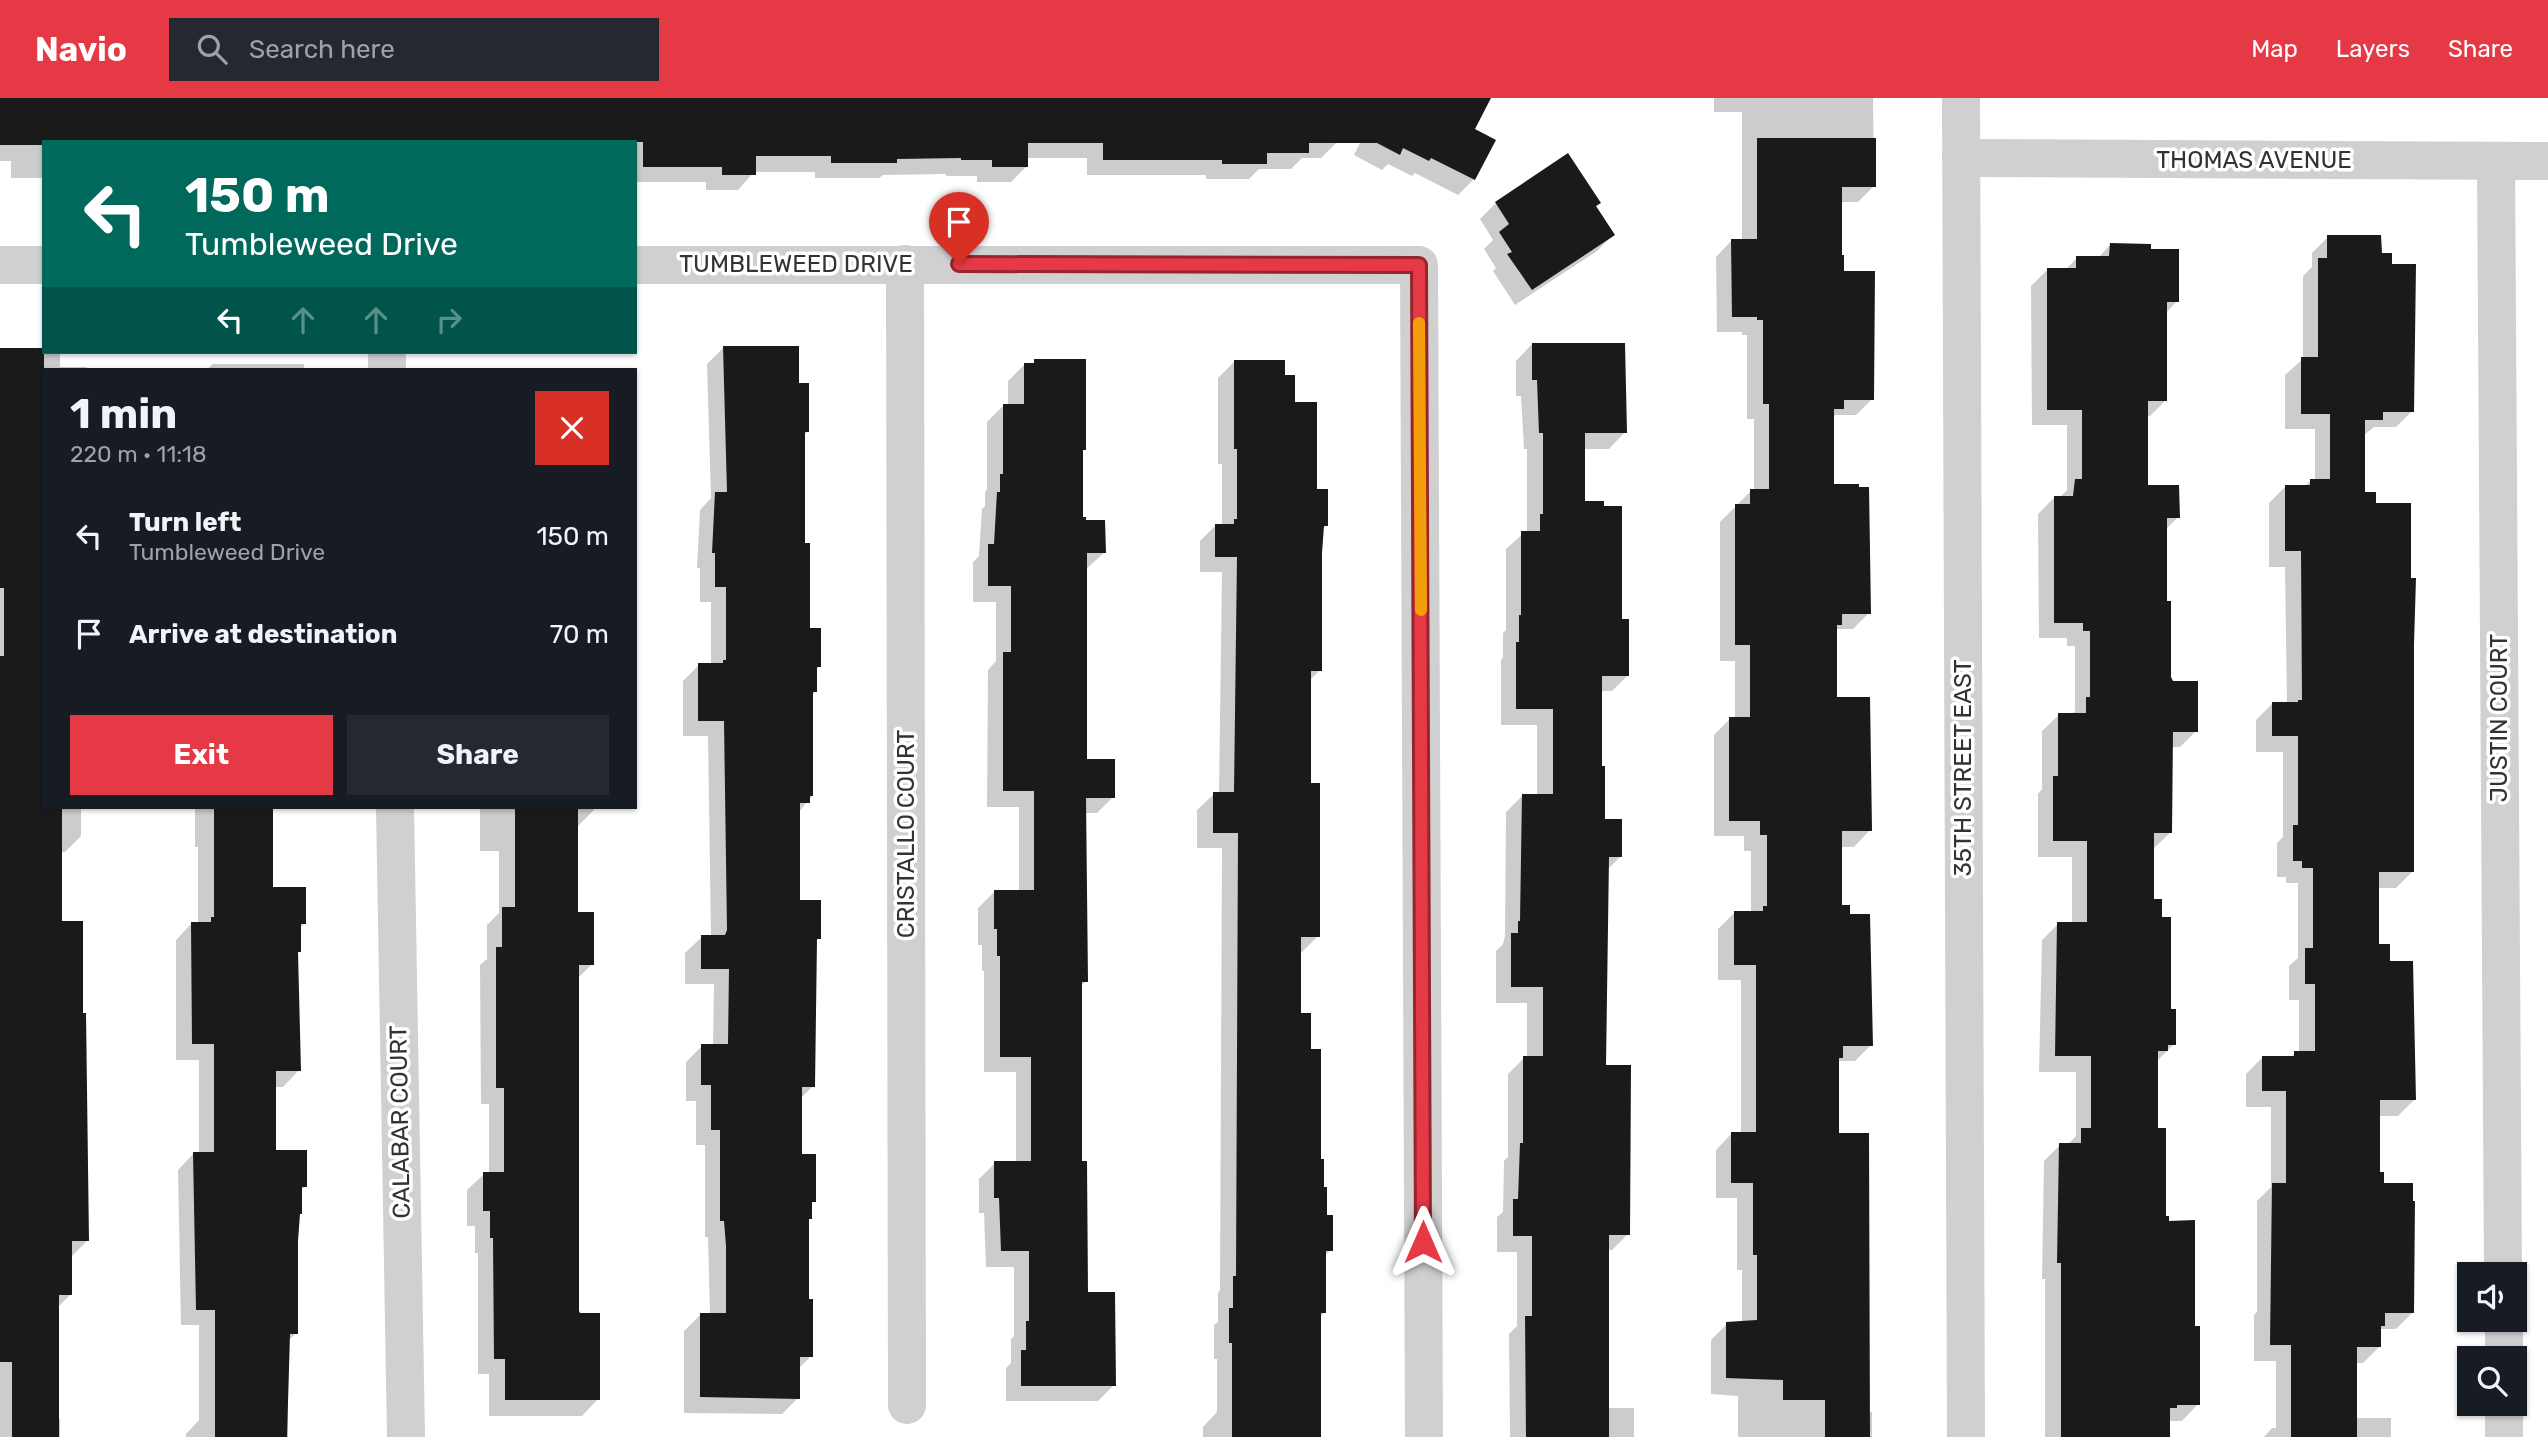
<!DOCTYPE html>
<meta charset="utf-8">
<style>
:root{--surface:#171b24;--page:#242831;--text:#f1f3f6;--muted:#9ea1a6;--accent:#e63946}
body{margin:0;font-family:Rubik,sans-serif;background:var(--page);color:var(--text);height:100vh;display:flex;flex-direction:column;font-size:26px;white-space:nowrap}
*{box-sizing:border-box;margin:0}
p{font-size:23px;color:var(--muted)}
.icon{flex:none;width:38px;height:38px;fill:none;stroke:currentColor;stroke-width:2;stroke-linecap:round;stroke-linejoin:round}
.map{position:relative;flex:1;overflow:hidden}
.sheet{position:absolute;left:42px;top:270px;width:595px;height:441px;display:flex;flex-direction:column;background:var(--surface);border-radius:0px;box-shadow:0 2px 5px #0004}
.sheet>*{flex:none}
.guide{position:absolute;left:42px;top:42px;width:595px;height:214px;border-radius:0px;box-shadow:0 2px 5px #0004;background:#00695c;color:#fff;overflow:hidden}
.tools{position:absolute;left:2457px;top:1164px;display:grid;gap:14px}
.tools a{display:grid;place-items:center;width:70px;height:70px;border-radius:0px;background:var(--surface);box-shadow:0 2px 5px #0004;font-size:35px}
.pin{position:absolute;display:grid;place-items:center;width:60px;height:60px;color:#fff;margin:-72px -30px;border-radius:50% 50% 50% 0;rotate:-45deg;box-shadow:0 0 7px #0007}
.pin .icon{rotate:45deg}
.me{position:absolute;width:77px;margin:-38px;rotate:0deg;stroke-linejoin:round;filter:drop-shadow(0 0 5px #0008)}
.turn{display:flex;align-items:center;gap:24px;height:147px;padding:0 28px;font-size:32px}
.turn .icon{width:91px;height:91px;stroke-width:2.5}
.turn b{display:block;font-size:49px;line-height:60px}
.lanes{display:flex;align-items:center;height:66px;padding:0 28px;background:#0003;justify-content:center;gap:35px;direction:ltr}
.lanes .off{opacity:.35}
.round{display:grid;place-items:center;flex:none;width:74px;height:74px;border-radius:0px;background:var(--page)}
.head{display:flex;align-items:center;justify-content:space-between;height:119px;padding:0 28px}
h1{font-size:42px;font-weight:700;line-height:52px}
.action{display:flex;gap:14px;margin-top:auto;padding:14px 28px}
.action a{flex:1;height:80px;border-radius:0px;background:var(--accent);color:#fff;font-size:28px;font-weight:700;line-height:80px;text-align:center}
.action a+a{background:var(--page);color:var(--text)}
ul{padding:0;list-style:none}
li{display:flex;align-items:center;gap:21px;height:98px;padding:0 28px}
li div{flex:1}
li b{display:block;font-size:26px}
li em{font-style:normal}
header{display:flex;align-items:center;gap:42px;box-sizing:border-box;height:98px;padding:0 35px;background:var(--accent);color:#fff}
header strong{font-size:33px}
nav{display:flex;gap:38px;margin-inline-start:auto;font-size:24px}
.search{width:490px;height:63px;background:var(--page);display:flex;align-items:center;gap:18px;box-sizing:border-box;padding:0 24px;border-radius:0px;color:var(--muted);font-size:26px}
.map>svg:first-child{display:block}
.shadow{fill:#0003}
.building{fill:#1a1a1a}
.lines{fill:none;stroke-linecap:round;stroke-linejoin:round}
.minor{stroke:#d0d0d0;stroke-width:38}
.tertiary{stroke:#d0d0d0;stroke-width:38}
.route-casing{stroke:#96252e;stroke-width:18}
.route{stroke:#e63946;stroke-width:12}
.slow{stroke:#f59e0b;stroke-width:12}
.labels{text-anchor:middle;stroke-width:7;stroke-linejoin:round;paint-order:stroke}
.street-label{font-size:24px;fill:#333;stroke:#fff}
</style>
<header>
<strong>Navio</strong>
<div class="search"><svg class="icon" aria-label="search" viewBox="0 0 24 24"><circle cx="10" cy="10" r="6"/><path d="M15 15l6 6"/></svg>Search here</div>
<nav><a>Map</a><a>Layers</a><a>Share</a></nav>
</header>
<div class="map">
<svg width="2548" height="1339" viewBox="0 0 2548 1339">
<rect width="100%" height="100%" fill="#fff"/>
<path class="shadow" d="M0 0H1337V44L1321 60H1302L1291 71H1259L1249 81H1206V77H1087V60H1027V68L1011 84H977V78H946V76L883 77 879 80H815V74H754L738 92H706V84H635V44H44V80H11V63H0Z
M1383 0H1489L1473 32 1474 81 1458 97 1415 75 1412 78 1388 66 1382 72 1354 57Z
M1714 0H1873L1874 88 1858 104H1840V159L1843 175 1872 301 1856 317H1835L1833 320V388L1869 515 1853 531H1836V600L1870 732 1854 749H1840V808L1871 947 1855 963H1837V1037L1869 1314H1872V1339H1738V1298L1711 1296V1242L1727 1226 1742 1224V1172H1737V1100H1716V1052L1732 1035H1741V882H1718V831L1734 815H1751V753H1744V738H1714V637L1730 621H1735V563H1720V424L1751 393H1754V321H1747V237H1742V234H1717L1716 159 1732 142H1742V14H1714Z
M1567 58 1594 109 1613 137 1597 153 1515 207 1493 173 1496 170 1484 151 1493 142 1480 121 1496 105Z
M2328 139 2380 157 2412 313 2396 329H2374L2363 338V395L2412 774 2396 790H2378V848L2388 865 2414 1002 2398 1018H2378V1075L2412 1215 2396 1231H2379V1249L2363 1265H2355V1320H2391V1339H2264L2272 1330H2276V1263H2254V1217L2257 1214V1103L2271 1089V1009H2246V976L2262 960H2290L2295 955H2299V902H2289V868L2298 860V785H2286V779H2277V745L2283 739V654H2256V622L2272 606H2287L2285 469H2269V405L2285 389H2304L2311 382H2315V331H2285V277L2303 261V178L2312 169V155Z
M2110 147 2150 153 2177 203 2166 215V302L2150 318H2146V389L2178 419 2165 432V505L2170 579 2196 633 2180 649H2171L2170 735 2153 751V803L2174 946 2158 962 2156 1032 2164 1119 2193 1230 2198 1306 2182 1323H2168L2169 1339H2045V1181H2042L2044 1063 2060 1047H2067L2076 1038V974H2039L2042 842 2058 826H2072V759H2038V696L2042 691V633L2059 617H2071L2075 613V548H2067V540H2039L2038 416 2054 400H2059L2067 392V327H2032L2031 188 2047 172H2065L2077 160H2098Z
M1532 246 1625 334 1609 351H1583V405L1620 523 1628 577 1612 593H1601V669L1604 723 1621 758 1607 772 1604 969 1628 1136 1612 1152H1608V1310H1634V1339H1510L1509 1236 1517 1228V1154H1497V1119L1503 1114 1504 1063 1508 1059V976L1524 960H1527V905H1496V853L1503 846 1505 838 1506 714 1522 698H1537V627H1501V562L1503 559V535L1506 532V451L1527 432V351H1524L1521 298H1516V263Z
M723 250 797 287 808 333 803 338V447L808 532 819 569 815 572V594L812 597V698L798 715V804L819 840 815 844 813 988 800 1001V1058L814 1103 810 1108 808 1122V1203L811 1258 798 1271V1300L782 1316 684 1315V1233L700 1217H710L708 1139H705V1047H696V1003H686V964L702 948H713L714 886H685V855L702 839H711L708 638H683V583L699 567H711V504H700V470H697L700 412 711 400 707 266Z
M0 252 60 254V269H87V271H44V709H81V738L65 754H60V825L87 1143 70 1160V1197L58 1209V1321H60V1339H0Z
M1035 263 1084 351 1081 354V421L1104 455 1086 471V663L1113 699 1097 715H1085L1086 883 1080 889V1065L1087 1196 1114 1287 1098 1303H1006V1270L1011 1265V1241L1014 1238V1169H986L984 1115H979V1081L995 1065H1016V974H984V873H982V847H978V810L994 794H1019V709H987L988 572 996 563V504H973V464L979 458 982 411 985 408V394L987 391V324L1003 308H1008V283L1024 267H1031Z
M1234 264 1283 278 1294 306 1326 428 1322 431 1320 572 1309 583 1310 687 1318 838 1302 854H1299V917L1309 953 1331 1152 1324 1158V1215L1319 1220V1339H1203V1329L1217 1314V1261H1214V1227L1218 1224V1195L1220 1192 1222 750H1197V712L1214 696H1219L1222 474H1200V443L1216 427H1222V366H1218V280Z
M213 266H304V271H207Z
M502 270H574V271H501Z
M195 709H271V790L304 826 300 830V853L297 856 299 972 283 989H274V1053L305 1089 300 1093 298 1117 296 1235 288 1243V1339H186V1336L199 1322V1227H181L178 1072 194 1055H199V962H176V842L192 825H198V749H195Z
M480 709H594V712L577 729V815L592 866 577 881V1214L598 1301 582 1318H489V1276H478V1155H475V1128H467V1092L484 1076H489V1006H481L480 867 487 861V827L499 815V753H480Z"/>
<path class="building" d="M0 0H1491L1475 31 1496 42 1475 82 1431 60 1429 63 1403 50 1400 57 1377 45H1309V55H1267V66H1222V62H1103V45H1028V69H992V62H961V60L897 61V65H831V58H756V77H722V69H643V44H44V47H0Z
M1757 40H1876V89H1842V157H1844V173H1875L1874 302H1844V311H1834V386H1859V389H1869L1871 516H1842V527H1837V599H1870L1872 733H1842V807H1850V816H1870L1873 948H1843V960H1839V1035H1869L1870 1339H1825V1302H1783V1282L1726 1280V1224L1757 1222V1157H1753V1085H1731V1034H1756V867H1734V813H1763V808H1767V737H1760V723H1729V619H1750V547H1735V406H1750V391H1769V306H1763V222H1757V219H1732L1731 141H1757Z
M1568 55 1601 105 1596 108 1615 137 1532 192 1507 156 1512 154 1499 134 1509 126 1495 104Z
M2327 137H2381L2382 155H2392V166H2416L2414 314H2383V322H2365V394H2376V405H2411V480H2416L2414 546V774H2379V846H2390V863H2413L2416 1002H2380V1074H2384V1085H2413V1103H2415L2414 1215H2385V1228H2381V1249H2357V1339H2291V1247H2270L2272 1085H2286V993H2262V958H2294V953H2315V886H2305V850H2313V770H2302V763H2293V727H2298V638H2272V604H2298V602H2302L2301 453H2285V387H2310V381H2330V316H2301V259H2318V160H2327Z
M2110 145 2151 146V151H2179V204H2167V303H2148V387H2179L2180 420H2167V503H2171V579L2173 583H2198V634H2173L2172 735H2154V801H2162V819H2171V911H2176V947H2168V953H2158V1030H2166V1118H2169V1123L2195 1122V1228H2200V1307H2177V1310H2170V1339H2061V1165H2057L2059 1045H2081V1030H2091V958H2055L2057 824H2087V743H2053V678H2058V615H2086V599H2090V533H2083V525H2054V398H2073L2075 381H2082V312H2047V170H2076V158H2109Z
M1532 245H1625L1627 335H1585V403H1604V408H1622V521H1629V578H1602V668H1605V721H1622V759H1609L1606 967H1631L1630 1137H1609V1339H1526L1525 1218H1532V1138H1513V1101H1518L1520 1045H1523V958H1543V889H1511V835H1518V823H1520L1522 696H1553V611H1516V544H1519V517H1521V433H1540V416H1543V335H1539L1537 282H1532Z
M723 248H799V285H809V334H805V445H810V530H821V569H817V594H813V698H810V705H800V802H821V841H817L815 989H802V1056H816V1104H812V1121H809V1201H813V1259H800V1301L700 1299V1215H726V1148L724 1123H720V1032H711V987H701V946H728L729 871H701V837H725L727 832 724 623H698V565H723V562H726V489H715V455H712L715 394H727Z
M0 250H44V709H62V823H83V915H86L89 1143H72V1197H59V1339H12V1264H0V558H4V490H0Z
M1034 261H1086V352H1083V419H1086V422H1105L1106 455H1087V661H1115V700H1086L1088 884H1082V1063H1087L1088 1194H1115L1116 1288H1021V1252H1026V1223H1029V1153H1001L999 1100H994V1063H1031V959H1000V858H997V831H994V792H1034V693H1003V554H1011V488H988V446H994L997 394H1000V376H1003V306H1024V265H1034Z
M1234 262H1285V277H1295V304H1317V391H1328V428H1324L1322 455V573H1311V685H1320V839H1301V915H1311V951H1321V1061H1324V1089H1327V1117H1333V1153H1326V1215H1321V1339H1232V1245H1229V1210H1233V1178H1236L1238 735H1213V694H1234L1237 459H1215V426H1234V421H1237V351H1234Z
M214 709H273V789H306V826H301V854H298L301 973H276V1052H307V1089H302V1116H300L298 1143V1236H290L287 1339H215V1212H196L193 1054H214V946H192L191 824H211V819H214Z
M515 709H578V814H594V867H579V1213L580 1215H600V1302H505V1261H494L493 1140H490V1113H483V1074H504V990H496V849H502V809H515Z"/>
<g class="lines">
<path class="minor" d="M1961 60 2548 63
M2496 64 2503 1176
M905 166 907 1307
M0 167H44
M635 167H1419L1424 1339
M387 254V271
M395 709 406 1339
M2504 1222V1260
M2504 1306V1339"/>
<path class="tertiary" d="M1961 0 1966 1339"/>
</g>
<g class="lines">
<defs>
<path id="route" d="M959 166 1419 167 1423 1144"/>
</defs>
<use href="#route" class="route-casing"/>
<use href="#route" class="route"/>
<path class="slow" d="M1419 225 1421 512"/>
</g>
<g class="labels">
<g class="street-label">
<text x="2254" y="70">THOMAS AVENUE</text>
<text x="796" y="174">TUMBLEWEED DRIVE</text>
<text transform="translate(2499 620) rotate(-90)" y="8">JUSTIN COURT</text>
<text transform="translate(1963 670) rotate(-90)" y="8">35TH STREET EAST</text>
<text transform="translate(906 736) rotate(-90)" y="8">CRISTALLO COURT</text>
<text transform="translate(400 1024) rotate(-91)" y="8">CALABAR COURT</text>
</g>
</g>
</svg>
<div class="tools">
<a><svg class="icon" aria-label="sound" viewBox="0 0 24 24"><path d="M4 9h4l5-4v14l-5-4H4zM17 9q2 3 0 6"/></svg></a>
<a><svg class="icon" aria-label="search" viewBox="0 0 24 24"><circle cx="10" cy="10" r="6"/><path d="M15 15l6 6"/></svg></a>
</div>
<div class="pin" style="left:959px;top:166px;background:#d93025"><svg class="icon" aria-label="arrive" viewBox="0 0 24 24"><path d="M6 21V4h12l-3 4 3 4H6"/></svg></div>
<svg class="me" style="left:1423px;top:1144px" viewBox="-20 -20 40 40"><path d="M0-17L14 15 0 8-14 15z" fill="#e63946" stroke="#fff" stroke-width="4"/></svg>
<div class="guide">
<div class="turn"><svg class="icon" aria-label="left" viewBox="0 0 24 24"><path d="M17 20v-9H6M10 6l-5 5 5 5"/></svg><div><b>150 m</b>Tumbleweed Drive</div></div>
<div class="lanes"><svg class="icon" aria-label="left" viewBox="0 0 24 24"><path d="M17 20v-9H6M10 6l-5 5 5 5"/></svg><svg class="icon off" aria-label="ahead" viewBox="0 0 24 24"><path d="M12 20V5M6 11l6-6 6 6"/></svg><svg class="icon off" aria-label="ahead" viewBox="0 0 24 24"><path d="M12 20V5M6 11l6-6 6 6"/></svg><svg class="icon off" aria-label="right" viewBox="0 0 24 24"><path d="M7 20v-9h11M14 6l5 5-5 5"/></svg></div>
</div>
<section class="sheet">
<div class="head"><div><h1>1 min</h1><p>220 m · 11:18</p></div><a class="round" style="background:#d93025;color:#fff"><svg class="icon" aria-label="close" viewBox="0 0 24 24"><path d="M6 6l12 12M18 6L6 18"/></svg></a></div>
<ul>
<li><svg class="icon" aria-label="left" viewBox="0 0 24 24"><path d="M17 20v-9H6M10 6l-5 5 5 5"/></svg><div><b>Turn left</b><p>Tumbleweed Drive</p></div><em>150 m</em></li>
<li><svg class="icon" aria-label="arrive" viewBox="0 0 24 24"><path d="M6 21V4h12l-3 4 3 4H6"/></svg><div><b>Arrive at destination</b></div><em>70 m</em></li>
</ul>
<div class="action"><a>Exit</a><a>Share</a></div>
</section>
</div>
